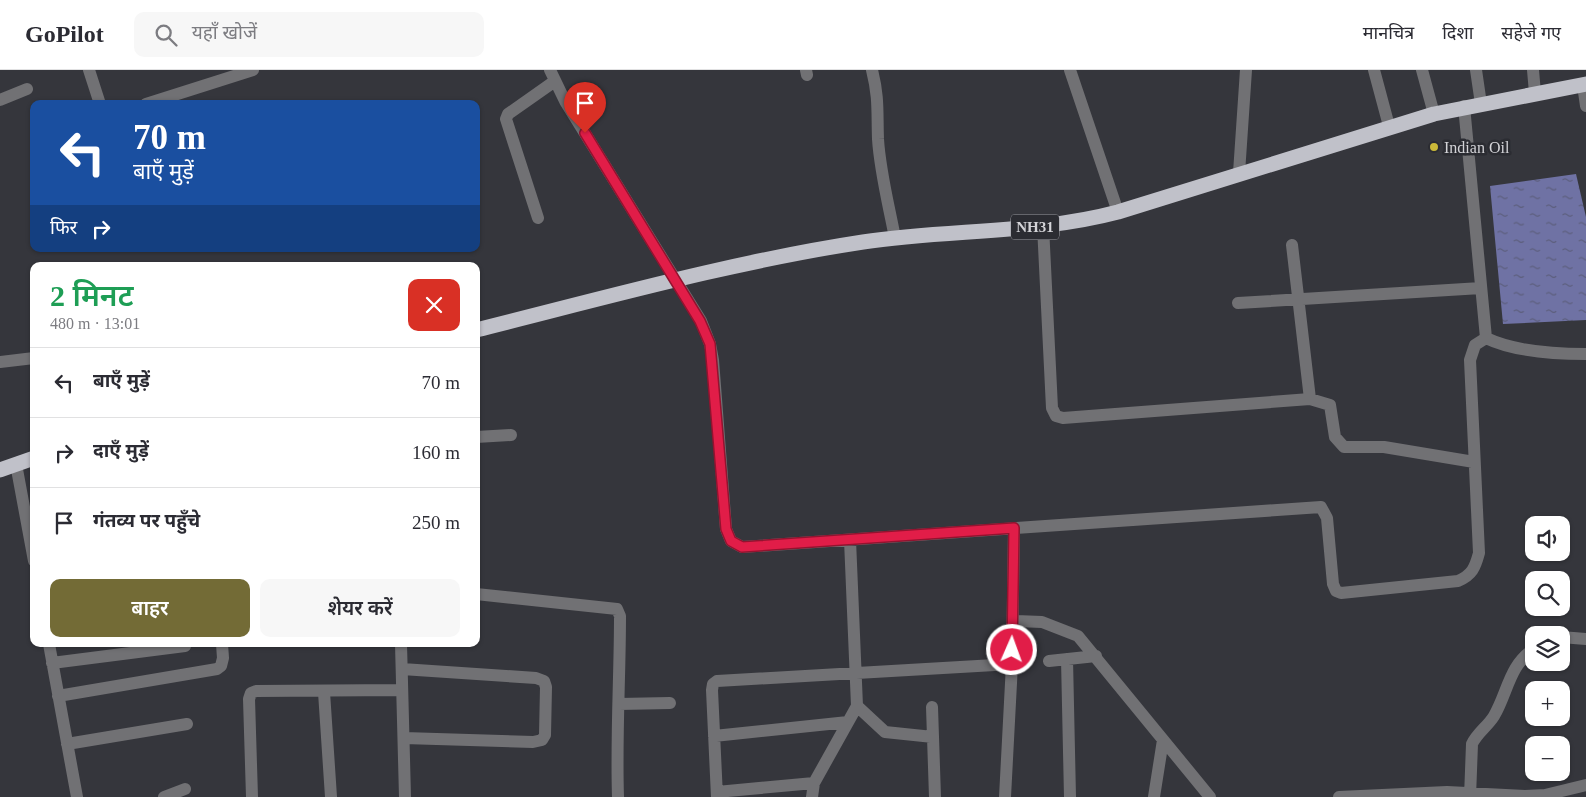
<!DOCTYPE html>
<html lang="hi">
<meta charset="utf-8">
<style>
:root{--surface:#fff;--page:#f7f7f7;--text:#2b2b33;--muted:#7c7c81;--line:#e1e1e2;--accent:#736b36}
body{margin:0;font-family:"Times New Roman","Noto Sans Devanagari",serif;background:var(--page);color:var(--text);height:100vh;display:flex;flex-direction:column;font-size:19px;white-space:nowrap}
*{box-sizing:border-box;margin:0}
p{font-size:16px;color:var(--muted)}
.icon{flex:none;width:28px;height:28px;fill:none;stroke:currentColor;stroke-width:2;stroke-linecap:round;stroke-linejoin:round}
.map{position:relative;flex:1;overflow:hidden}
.side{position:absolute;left:30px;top:192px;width:450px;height:385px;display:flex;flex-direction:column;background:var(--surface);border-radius:10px;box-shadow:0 1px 4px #0004}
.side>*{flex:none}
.top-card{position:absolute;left:30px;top:30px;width:450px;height:152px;border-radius:10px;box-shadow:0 1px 4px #0004;background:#1a4fa0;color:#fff;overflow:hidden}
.tools{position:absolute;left:1525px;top:446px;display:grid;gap:10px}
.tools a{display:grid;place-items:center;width:45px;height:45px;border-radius:10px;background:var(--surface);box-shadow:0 1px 4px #0004;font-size:25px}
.pin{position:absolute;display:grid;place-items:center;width:42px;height:42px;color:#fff;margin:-51px -21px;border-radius:50% 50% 50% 0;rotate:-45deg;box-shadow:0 0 5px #0007}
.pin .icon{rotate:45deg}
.me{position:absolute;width:55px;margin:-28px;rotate:2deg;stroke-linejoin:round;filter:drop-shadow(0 0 4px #0008)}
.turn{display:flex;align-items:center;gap:18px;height:105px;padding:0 20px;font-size:22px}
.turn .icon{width:65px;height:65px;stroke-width:2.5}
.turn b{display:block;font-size:35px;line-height:42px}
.then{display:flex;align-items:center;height:48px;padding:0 20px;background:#0003;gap:10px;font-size:19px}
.round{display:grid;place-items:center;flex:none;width:52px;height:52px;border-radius:10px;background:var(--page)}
.headline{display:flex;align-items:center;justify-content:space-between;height:85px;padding:0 20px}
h1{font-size:30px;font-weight:600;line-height:38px;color:#1e9e55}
.primary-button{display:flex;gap:10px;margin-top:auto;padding:10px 20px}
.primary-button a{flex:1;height:58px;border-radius:10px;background:var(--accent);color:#fff;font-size:20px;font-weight:600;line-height:58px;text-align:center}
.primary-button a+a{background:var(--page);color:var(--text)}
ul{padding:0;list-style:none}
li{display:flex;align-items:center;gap:15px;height:70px;padding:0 20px;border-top:1px solid var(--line)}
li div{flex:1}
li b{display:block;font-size:19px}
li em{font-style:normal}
header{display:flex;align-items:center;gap:30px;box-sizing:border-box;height:70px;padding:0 25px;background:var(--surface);border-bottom:1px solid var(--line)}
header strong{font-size:24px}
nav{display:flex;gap:28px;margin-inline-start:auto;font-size:18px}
.search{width:350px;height:45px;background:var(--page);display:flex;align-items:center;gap:12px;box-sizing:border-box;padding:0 18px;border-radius:10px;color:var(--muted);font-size:19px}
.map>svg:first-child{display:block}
.water{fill:url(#water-ripples)}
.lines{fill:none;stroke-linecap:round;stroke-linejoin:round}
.minor{stroke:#717174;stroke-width:12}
.highway{stroke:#c0c1c9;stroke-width:15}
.route-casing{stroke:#92132f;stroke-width:12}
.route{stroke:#e11d48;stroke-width:9}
.poi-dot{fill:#cbb939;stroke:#2b2c32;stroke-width:2}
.labels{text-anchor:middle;stroke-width:5;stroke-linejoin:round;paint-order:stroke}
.shield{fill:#2b2c32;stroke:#a1a1a6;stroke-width:1}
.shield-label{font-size:15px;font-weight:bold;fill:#d3d3d7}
.poi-label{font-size:16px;fill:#d3d3d7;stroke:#2b2c32;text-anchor:start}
</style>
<header>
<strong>GoPilot</strong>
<div class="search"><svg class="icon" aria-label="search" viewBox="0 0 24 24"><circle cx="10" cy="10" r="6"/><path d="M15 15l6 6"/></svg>यहाँ खोजें</div>
<nav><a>मानचित्र</a><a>दिशा</a><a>सहेजे गए</a></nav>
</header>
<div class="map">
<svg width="1586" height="727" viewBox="0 0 1586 727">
<defs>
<pattern id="water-ripples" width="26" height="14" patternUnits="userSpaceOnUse" patternTransform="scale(1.25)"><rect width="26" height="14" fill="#6f72a4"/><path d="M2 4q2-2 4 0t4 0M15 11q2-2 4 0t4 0" fill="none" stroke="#5c5e7c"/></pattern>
</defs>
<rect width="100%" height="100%" fill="#35363c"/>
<path class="water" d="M1576 104 1586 147V250L1503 254 1490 116Z"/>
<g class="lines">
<path class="minor" d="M89 0 100 34
M550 0 565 31 701 251 710 274 713 290 726 459 731 471 742 477 1321 437 1327 448 1333 514 1336 521 1341 523 1458 511C1472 505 1475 498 1479 483L1470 290 1475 275 1486 268
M806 0 807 5
M872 0C879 28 877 41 878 69 880 102 889 136 895 168
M1070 0 1118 142
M1374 0 1389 56
M1422 0 1434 44
M1476 0 1481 34
M1533 0 1535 23
M1583 15 1586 36
M0 30 27 19
M146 34 253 0
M1464 36 1486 268C1513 281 1556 284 1586 284
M1239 103 1246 0
M538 148 506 49 508 44 555 11
M1043 156 1052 338 1056 346 1063 348 1310 329 1330 335 1335 367 1344 377H1384L1474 392
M1292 175 1310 329
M1238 233 1481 218
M0 292 34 288
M476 367 511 365
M16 394 34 491
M476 524 617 539 620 546C620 606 616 666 618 727
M1013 551 1042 552 1078 566 1210 727
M1561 567 1586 569
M49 574 77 727
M401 574 405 727
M1067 589 1070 727
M1049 591 1096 586
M52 593 185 576
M402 599 536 608 544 611 546 617 545 665 542 670 533 672 404 668
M324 622 331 727
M58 626 217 599 221 596 223 588 222 574
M619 634 670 633
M857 636 885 662 933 667
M932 637 935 727
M714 666 848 652
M67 674 187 654
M717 722 814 713
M164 727 185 719
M252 727 249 629 251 623 256 621 401 620
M717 727 712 620 713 614 717 611 1012 594 1014 458
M812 727 814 713 857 636 850 470
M1005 727 1012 594
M1154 727 1163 670
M1339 727 1447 722 1525 726 1545 725 1586 715
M1470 727 1472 674C1477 663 1488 656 1494 646 1508 622 1509 595 1534 579"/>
<path class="highway" d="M476 260C604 228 732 192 863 172 948 159 1035 164 1118 142L1434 44 1586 14
M0 400 34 388"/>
</g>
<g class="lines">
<defs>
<path id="route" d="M585 63 700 251 710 274 726 459 731 471 742 477 1014 458 1012 580"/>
</defs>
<use href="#route" class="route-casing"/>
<use href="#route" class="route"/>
</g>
<circle class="poi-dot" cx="1434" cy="77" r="5"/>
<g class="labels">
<rect class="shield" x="1011" y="144.5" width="48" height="25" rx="4"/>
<g class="shield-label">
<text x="1035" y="162">NH31</text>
</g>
<g class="poi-label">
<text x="1444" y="83">Indian Oil</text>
</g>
</g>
</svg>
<div class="tools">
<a><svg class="icon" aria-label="sound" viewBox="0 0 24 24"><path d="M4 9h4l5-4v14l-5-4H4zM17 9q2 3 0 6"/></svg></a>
<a><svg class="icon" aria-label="search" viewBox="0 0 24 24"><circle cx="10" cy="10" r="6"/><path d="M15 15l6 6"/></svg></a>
<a><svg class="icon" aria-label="layers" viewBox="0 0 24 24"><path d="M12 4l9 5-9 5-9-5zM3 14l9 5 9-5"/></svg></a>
<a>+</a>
<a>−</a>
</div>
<div class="pin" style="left:585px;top:63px;background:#d93025"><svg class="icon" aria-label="arrive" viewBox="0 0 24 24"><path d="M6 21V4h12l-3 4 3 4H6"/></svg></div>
<svg class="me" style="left:1012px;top:580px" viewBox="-20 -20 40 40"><circle r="17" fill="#e11d48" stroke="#fff" stroke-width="3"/><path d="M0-11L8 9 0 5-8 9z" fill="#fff"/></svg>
<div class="top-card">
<div class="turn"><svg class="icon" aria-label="left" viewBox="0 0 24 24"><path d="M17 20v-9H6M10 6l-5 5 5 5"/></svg><div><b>70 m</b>बाएँ मुड़ें</div></div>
<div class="then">फिर<svg class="icon" aria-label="right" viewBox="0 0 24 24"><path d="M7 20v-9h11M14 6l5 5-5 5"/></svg></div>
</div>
<section class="side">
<div class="headline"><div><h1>2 मिनट</h1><p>480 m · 13:01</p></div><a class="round" style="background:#d93025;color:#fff"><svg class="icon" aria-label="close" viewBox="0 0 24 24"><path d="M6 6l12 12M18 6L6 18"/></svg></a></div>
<ul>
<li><svg class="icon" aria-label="left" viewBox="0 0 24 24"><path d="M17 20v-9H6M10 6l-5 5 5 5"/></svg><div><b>बाएँ मुड़ें</b></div><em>70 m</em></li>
<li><svg class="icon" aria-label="right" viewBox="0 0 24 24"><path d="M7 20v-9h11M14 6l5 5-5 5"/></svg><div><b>दाएँ मुड़ें</b></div><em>160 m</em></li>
<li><svg class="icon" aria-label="arrive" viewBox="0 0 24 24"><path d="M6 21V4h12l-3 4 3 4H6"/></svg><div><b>गंतव्य पर पहुँचे</b></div><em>250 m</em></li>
</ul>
<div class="primary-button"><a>बाहर</a><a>शेयर करें</a></div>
</section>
</div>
